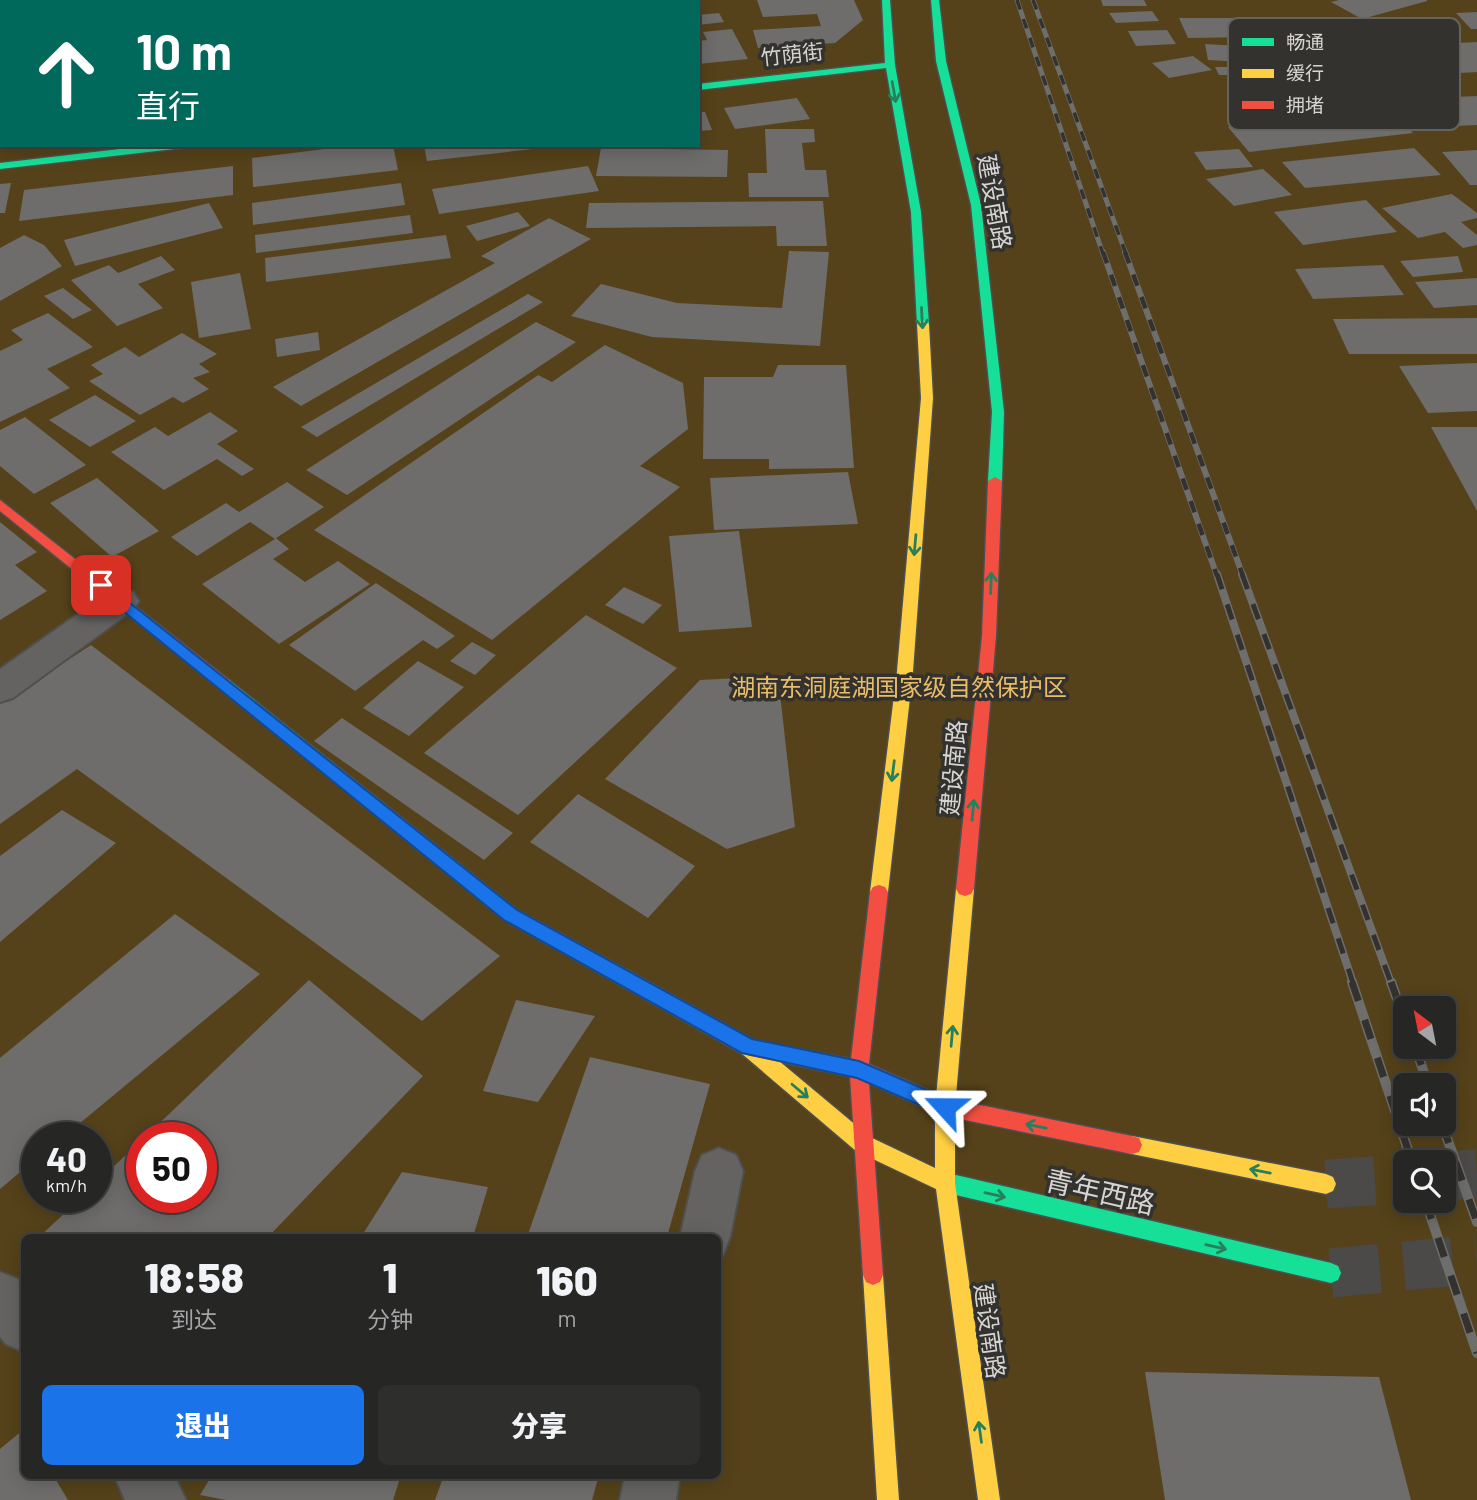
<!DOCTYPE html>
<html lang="zh">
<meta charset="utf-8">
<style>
:root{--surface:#262624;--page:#2e2e2c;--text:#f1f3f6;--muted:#a4a5a6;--line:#424341;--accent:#1a73e8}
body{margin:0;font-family:Barlow,"Noto Sans SC",sans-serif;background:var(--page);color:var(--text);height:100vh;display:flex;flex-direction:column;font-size:26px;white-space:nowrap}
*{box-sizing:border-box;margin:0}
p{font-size:23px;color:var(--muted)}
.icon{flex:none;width:38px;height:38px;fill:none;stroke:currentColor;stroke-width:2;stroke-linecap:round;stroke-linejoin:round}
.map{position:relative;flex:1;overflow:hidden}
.details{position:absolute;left:21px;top:1234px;width:700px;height:245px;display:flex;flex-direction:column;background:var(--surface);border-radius:10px;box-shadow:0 4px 18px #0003,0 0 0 2px var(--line)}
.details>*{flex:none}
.hud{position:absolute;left:0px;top:0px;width:700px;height:147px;box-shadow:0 4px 18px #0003,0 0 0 2px var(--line);background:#00695c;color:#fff;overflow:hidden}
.needle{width:46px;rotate:328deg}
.buttons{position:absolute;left:1393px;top:996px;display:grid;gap:14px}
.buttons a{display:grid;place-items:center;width:63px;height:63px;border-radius:10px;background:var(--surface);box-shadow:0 4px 18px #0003,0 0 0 2px var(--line);font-size:35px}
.speed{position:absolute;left:21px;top:1122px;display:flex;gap:14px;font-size:35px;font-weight:700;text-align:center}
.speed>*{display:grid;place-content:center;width:91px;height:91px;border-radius:50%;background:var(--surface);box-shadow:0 4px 18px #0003,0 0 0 2px var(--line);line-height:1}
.speed small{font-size:18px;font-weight:400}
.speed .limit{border:10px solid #d22;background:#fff;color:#111}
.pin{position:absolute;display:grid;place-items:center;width:60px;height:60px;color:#fff;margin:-30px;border-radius:14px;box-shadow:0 4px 10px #0006}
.me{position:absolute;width:77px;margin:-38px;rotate:294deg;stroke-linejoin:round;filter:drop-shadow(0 0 5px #0008)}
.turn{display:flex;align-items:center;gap:24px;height:147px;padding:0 21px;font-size:32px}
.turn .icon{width:91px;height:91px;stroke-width:2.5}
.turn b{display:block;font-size:49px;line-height:60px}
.eta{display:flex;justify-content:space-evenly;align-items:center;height:119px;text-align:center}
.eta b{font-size:42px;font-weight:800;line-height:49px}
.primary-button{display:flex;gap:14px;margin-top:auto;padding:14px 21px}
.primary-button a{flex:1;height:80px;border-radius:10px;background:var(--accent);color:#fff;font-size:28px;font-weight:800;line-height:80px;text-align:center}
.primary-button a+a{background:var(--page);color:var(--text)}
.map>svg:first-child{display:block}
.green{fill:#55421a;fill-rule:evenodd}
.building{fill:#6e6d6b}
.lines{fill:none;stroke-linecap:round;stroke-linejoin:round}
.secondary-tunnel{stroke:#4b4a48;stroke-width:49;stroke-dasharray:49 24;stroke-linecap:butt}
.street-casing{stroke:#4f4f4d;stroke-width:4}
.fast-casing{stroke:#4f4f4d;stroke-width:3}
.slow-casing{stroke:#4f4f4d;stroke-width:3}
.jam-casing{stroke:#4f4f4d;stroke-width:3}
.street{fill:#646362;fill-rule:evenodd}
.fast{fill:#16e098;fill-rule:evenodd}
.slow{fill:#ffcf43;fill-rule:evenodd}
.jam{fill:#f24e42;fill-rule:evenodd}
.rail-far3-casing{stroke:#6e6e6d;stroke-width:5}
.rail-far2-casing{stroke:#6e6e6d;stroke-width:6}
.rail-far1-casing{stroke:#6e6e6d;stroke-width:8}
.rail-casing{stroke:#6e6e6d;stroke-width:10}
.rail-far3{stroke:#34322f;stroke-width:3.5;stroke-dasharray:10;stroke-linecap:butt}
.rail-far2{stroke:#34322f;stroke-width:4.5;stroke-dasharray:12;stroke-linecap:butt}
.rail-far1{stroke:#34322f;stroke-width:5;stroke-dasharray:16;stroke-linecap:butt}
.rail{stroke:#34322f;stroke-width:7;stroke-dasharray:20;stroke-linecap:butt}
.oneway{stroke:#26805e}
.route{fill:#1a73e8;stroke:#114b97;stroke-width:2}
.labels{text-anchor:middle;stroke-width:7;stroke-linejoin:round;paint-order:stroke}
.far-street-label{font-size:21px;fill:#d6d5d3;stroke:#34322f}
.street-label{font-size:24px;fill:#d6d5d3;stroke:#34322f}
.park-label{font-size:24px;fill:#e9bd68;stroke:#34322f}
.near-street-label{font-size:28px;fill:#d6d5d3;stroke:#34322f}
.key{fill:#34322f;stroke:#656360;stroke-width:2}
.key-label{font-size:19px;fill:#d6d5d3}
</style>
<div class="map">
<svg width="1477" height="1500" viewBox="0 0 1477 1500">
<rect width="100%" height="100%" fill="#333230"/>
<path class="green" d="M0 0H1477V1500H0ZM2 2H698V145H2ZM1405 1008H1444V1046H1405ZM1405 1085H1444V1124H1405ZM37 1138H96V1197H37ZM142 1138H201V1197H142ZM1405 1162H1444V1200H1405ZM24 1237H718V1475H24Z"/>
<path class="building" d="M757 0H854L863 20 835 43 758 48 753 30 821 26 817 14 763 17Z
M1101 0H1144L1147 6H1103Z
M1339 0H1427V1L1362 19 1331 2Z
M1152 11 1159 21 1116 23 1109 13Z
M1477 12V29H1471L1456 13Z
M719 13 724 22 698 25V15Z
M1179 18H1241L1252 37 1188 38Z
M732 29 748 59 698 64V41L707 40 703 32Z
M1167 30 1176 44 1136 46 1128 31Z
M1477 42V72L1388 77 1364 48Z
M1205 44 1241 46 1244 62 1208 60Z
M1193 56 1212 70 1169 78 1152 63Z
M1215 67H1241L1246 75H1219Z
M1477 96V125L1433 127 1410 99Z
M797 98 810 119 735 129 724 108Z
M1388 110 1413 133 1249 152 1228 127Z
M698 112H705L712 130 698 131Z
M765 129H814L815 142 802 143 805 170H826L829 197H749L748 173H767Z
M357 145H393L398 170 253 187 252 158Z
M424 145H551V147L427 161Z
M601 148 728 150 727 177 596 176Z
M1414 148 1441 175 1305 188 1282 162Z
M1239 149 1253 167 1206 170 1194 152Z
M1477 150V185H1470L1442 152Z
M233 166V195L19 221 24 190Z
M588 166 599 191 439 214 432 189Z
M1263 169 1292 195 1234 206 1206 179Z
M11 183 5 213H0V184Z
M401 183 405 205 253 225 252 203Z
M1452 194 1477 213V218L1461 222 1477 235V245L1463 248 1445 232 1418 238 1382 208Z
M1366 200 1397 232 1303 245 1274 212Z
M823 201 827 246H777L776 226 586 228 589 203Z
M209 203 223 228 75 266 64 240Z
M518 212 530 226 477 241 466 226Z
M410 215 413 233 256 253 255 235Z
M549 218 591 239 301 406 273 387 495 263 481 256Z
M24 235 44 245 62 266 0 301V248Z
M446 235 451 258 266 282 265 258Z
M789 251 829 252 820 346 652 337 571 316 601 284 677 303 782 308Z
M161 256 175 270 138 284 163 308 117 326 71 280 109 265 118 273Z
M1458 256 1463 272 1413 277 1400 261Z
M1383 265 1404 295 1313 299 1295 269Z
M240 273 251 329 199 338 191 282Z
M1477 278V305L1434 308 1415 282Z
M63 288 92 310 73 319 44 296Z
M528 294 543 302 317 437 301 427Z
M48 313 93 347 47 369 70 388 0 422V351L23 340 11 330Z
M1477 318V354H1349L1333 319Z
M536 322 576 342 347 495 306 470Z
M318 332 320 350 277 357 275 339Z
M182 333 217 354 199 364 210 372 193 378 209 389 183 403 173 397 140 415 89 381 103 374 91 365 125 347 139 357Z
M605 345 683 383 688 429 640 466 680 487 492 640 314 530 538 375 552 382Z
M1477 363V411L1428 413 1399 366Z
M778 365H846L854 468 769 469V459H703L704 377H773Z
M95 395 136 421 90 447 49 420Z
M210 412 238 431 217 444 254 469 242 476 217 459 164 490 111 452 155 427 168 436Z
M25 417 86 465 34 494 0 466V430Z
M1431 427H1477V511Z
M848 472 858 524 714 530 710 478Z
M97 478 159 531 112 557 50 503Z
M287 482 324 507 276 538 289 549 273 559 305 582 338 561 370 584 279 644 202 584 275 539 250 522 197 556 171 537 226 503 239 512Z
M0 522 37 552 15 565 47 591 0 620Z
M739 531 752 627 679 632 669 536Z
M376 583 455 636 437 649 423 640 355 691 289 645Z
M624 587 662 605 643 624 605 605Z
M586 615 677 668 518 815 424 753Z
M472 642 496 655 475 675 450 661Z
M91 645 500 956 422 1021 77 769 0 824V704Z
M418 661 464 687 409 736 363 708Z
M778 676 795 827 727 849 605 779 700 680Z
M342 718 513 833 484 860 314 741Z
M578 794 695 866 648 918 530 842Z
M62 810 116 843 0 942V856Z
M175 914 260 974 62 1138H37V1158L0 1189V1058Z
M309 980 423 1076 268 1237H39L82 1197H96V1183L142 1140V1197H201V1138H144Z
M516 1000 595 1016 538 1102 483 1091Z
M590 1057 710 1084 667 1237H527Z
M402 1172 488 1187 473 1237H361Z
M1145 1372 1379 1377 1411 1500H1165Z
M24 1429V1475H53L68 1500H0V1449Z
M212 1475H401L393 1500H226L200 1495Z
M444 1475H599L592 1500H435Z"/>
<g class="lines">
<path class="secondary-tunnel" d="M1444 1176 1477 1174
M1326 1184 1405 1179
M1331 1273 1477 1259"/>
<defs>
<path id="street" d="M82 0H109L80 2Z
M2 17V31L0 32V18Z
M121 589 133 592 139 601 133 610 13 698 0 702V669L109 592Z
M719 1148 736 1155 743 1171 730 1237 723 1255 718 1257V1237H680L695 1171 702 1155Z
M0 1272 18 1279 24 1287V1352L6 1344 0 1337Z
M114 1475H174L186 1500H125Z
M625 1475H680L676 1500H620Z"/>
<path id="fast" d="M882 0H890L895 65 921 212 929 324 923 328 917 324 911 212 886 68 698 90V84L885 63Z
M931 0H939L946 61 981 205 1004 412 1002 481 995 485 988 481 992 412 971 205 936 61Z
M154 145H188L183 148 0 169V163Z
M224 678 229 680 517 910 636 975 639 981 636 987 630 989 624 987 505 920 219 688 216 684Z
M943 1172 1331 1263 1338 1266 1341 1273 1338 1280 1331 1283 943 1192 936 1189 933 1182 936 1175Z"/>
<path id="slow" d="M923 320 929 324 933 398 913 671 888 892 885 897 879 899 873 897 870 892 897 671 921 398 917 324Z
M965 882 971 884 974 889 955 1107V1183L1000 1500H978L936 1189 856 1151 741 1053 624 987 621 981 624 975 630 973 636 975 755 1041 870 1137 935 1168V1107L956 889 959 884Z
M1132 1136 1326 1174 1333 1177 1336 1184 1333 1191 1326 1194 1132 1154 1125 1152 1122 1145 1125 1138Z
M873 1265 880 1268 883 1275 899 1500H877L863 1275 866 1268Z"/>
<path id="jam" d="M995 477 1002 481 996 636 974 889 971 894 965 896 959 894 956 889 982 636 988 481Z
M0 500 229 680 232 684 229 688H219L0 511Z
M879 885 885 887 888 892 869 1064 946 1098 1132 1136 1139 1138 1142 1145 1139 1152 1132 1154 945 1116 869 1083 883 1275 880 1282 873 1285 866 1282 863 1275 850 1076 750 1056 743 1054 741 1048 743 1042 750 1040 851 1059 870 892 873 887Z"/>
</defs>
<use href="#street" class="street-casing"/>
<use href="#fast" class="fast-casing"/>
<use href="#slow" class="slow-casing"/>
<use href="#jam" class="jam-casing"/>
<use href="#street" class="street"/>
<use href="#fast" class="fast"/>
<use href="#slow" class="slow"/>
<use href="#jam" class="jam"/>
<defs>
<path id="rail-far3" d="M1017 0 1103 254
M1033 0 1126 254"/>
<path id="rail-far2" d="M1103 252 1217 576
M1125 252 1243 576"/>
<path id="rail-far1" d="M1217 574 1353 983
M1242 574 1391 983"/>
<path id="rail" d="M1352 982 1412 1162
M1391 982 1405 1021
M1415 1046 1428 1085
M1442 1124 1477 1222
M1425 1200 1477 1353"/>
</defs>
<use href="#rail-far3" class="rail-far3-casing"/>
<use href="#rail-far2" class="rail-far2-casing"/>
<use href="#rail-far1" class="rail-far1-casing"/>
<use href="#rail" class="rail-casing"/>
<use href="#rail-far3" class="rail-far3"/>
<use href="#rail-far2" class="rail-far2"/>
<use href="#rail-far1" class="rail-far1"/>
<use href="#rail" class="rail"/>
</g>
<defs><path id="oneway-shaft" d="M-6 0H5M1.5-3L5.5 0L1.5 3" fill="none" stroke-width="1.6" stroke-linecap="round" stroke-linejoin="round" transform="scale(1.75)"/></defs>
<g class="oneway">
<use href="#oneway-shaft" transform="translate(894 92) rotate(80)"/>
<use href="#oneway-shaft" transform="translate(922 318) rotate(87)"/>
<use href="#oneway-shaft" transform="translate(915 545) rotate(95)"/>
<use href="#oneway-shaft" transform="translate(991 583) rotate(-88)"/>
<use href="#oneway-shaft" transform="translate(893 771) rotate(97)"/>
<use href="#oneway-shaft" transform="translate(973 810) rotate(-85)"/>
<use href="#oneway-shaft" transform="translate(952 1036) rotate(-85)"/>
<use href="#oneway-shaft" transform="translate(800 1091) rotate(40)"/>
<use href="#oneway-shaft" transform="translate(1036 1126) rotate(-169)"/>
<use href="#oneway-shaft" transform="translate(1260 1171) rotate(-169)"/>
<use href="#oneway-shaft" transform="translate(995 1195) rotate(13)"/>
<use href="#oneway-shaft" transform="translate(1216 1247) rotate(13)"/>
<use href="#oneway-shaft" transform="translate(980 1432) rotate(-98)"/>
</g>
<path class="route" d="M101 580 517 910 752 1039 859 1061 952 1101 955 1107 952 1114 945 1116 857 1078 742 1053 504 920 96 589 94 585Z"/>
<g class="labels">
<g class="far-street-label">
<text transform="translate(792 55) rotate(-6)" y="7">竹荫街</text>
</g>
<g class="street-label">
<text transform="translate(994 202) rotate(80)" y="8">建设南路</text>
<text transform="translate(954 768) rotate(-85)" y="8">建设南路</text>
<text transform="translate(989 1331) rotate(82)" y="8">建设南路</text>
</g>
<g class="park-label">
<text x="899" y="696">湖南东洞庭湖国家级自然保护区</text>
</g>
<g class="near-street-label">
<text transform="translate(1100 1192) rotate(13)" y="10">青年西路</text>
</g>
</g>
<rect x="1228" y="18" width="232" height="112" rx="10" class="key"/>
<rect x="1242" y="38" width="32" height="8" fill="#16e098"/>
<rect x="1242" y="69" width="32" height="9" fill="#ffcf43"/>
<rect x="1242" y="101" width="32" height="8" fill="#f24e42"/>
<g class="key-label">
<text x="1286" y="49">畅通</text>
<text x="1286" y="80">缓行</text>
<text x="1286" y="112">拥堵</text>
</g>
</svg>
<div class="buttons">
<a><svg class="needle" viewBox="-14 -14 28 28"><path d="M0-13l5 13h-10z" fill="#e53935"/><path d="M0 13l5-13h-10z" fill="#a4a5a6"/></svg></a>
<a><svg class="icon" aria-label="sound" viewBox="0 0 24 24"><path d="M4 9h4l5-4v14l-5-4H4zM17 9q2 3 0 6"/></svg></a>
<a><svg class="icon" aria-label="search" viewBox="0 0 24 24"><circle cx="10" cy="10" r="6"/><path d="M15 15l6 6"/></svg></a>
</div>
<div class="speed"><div>40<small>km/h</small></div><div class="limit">50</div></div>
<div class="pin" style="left:101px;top:585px;background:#d93025"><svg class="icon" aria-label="arrive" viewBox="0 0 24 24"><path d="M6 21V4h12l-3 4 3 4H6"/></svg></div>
<svg class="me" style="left:945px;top:1107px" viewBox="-20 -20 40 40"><path d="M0-17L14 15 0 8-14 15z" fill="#1a73e8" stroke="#fff" stroke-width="4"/></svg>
<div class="hud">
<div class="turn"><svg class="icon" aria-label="ahead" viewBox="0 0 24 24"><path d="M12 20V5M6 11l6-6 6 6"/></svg><div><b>10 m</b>直行</div></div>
</div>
<section class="details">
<div class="eta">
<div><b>18:58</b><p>到达</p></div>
<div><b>1</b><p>分钟</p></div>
<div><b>160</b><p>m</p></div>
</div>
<div class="primary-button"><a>退出</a><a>分享</a></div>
</section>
</div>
